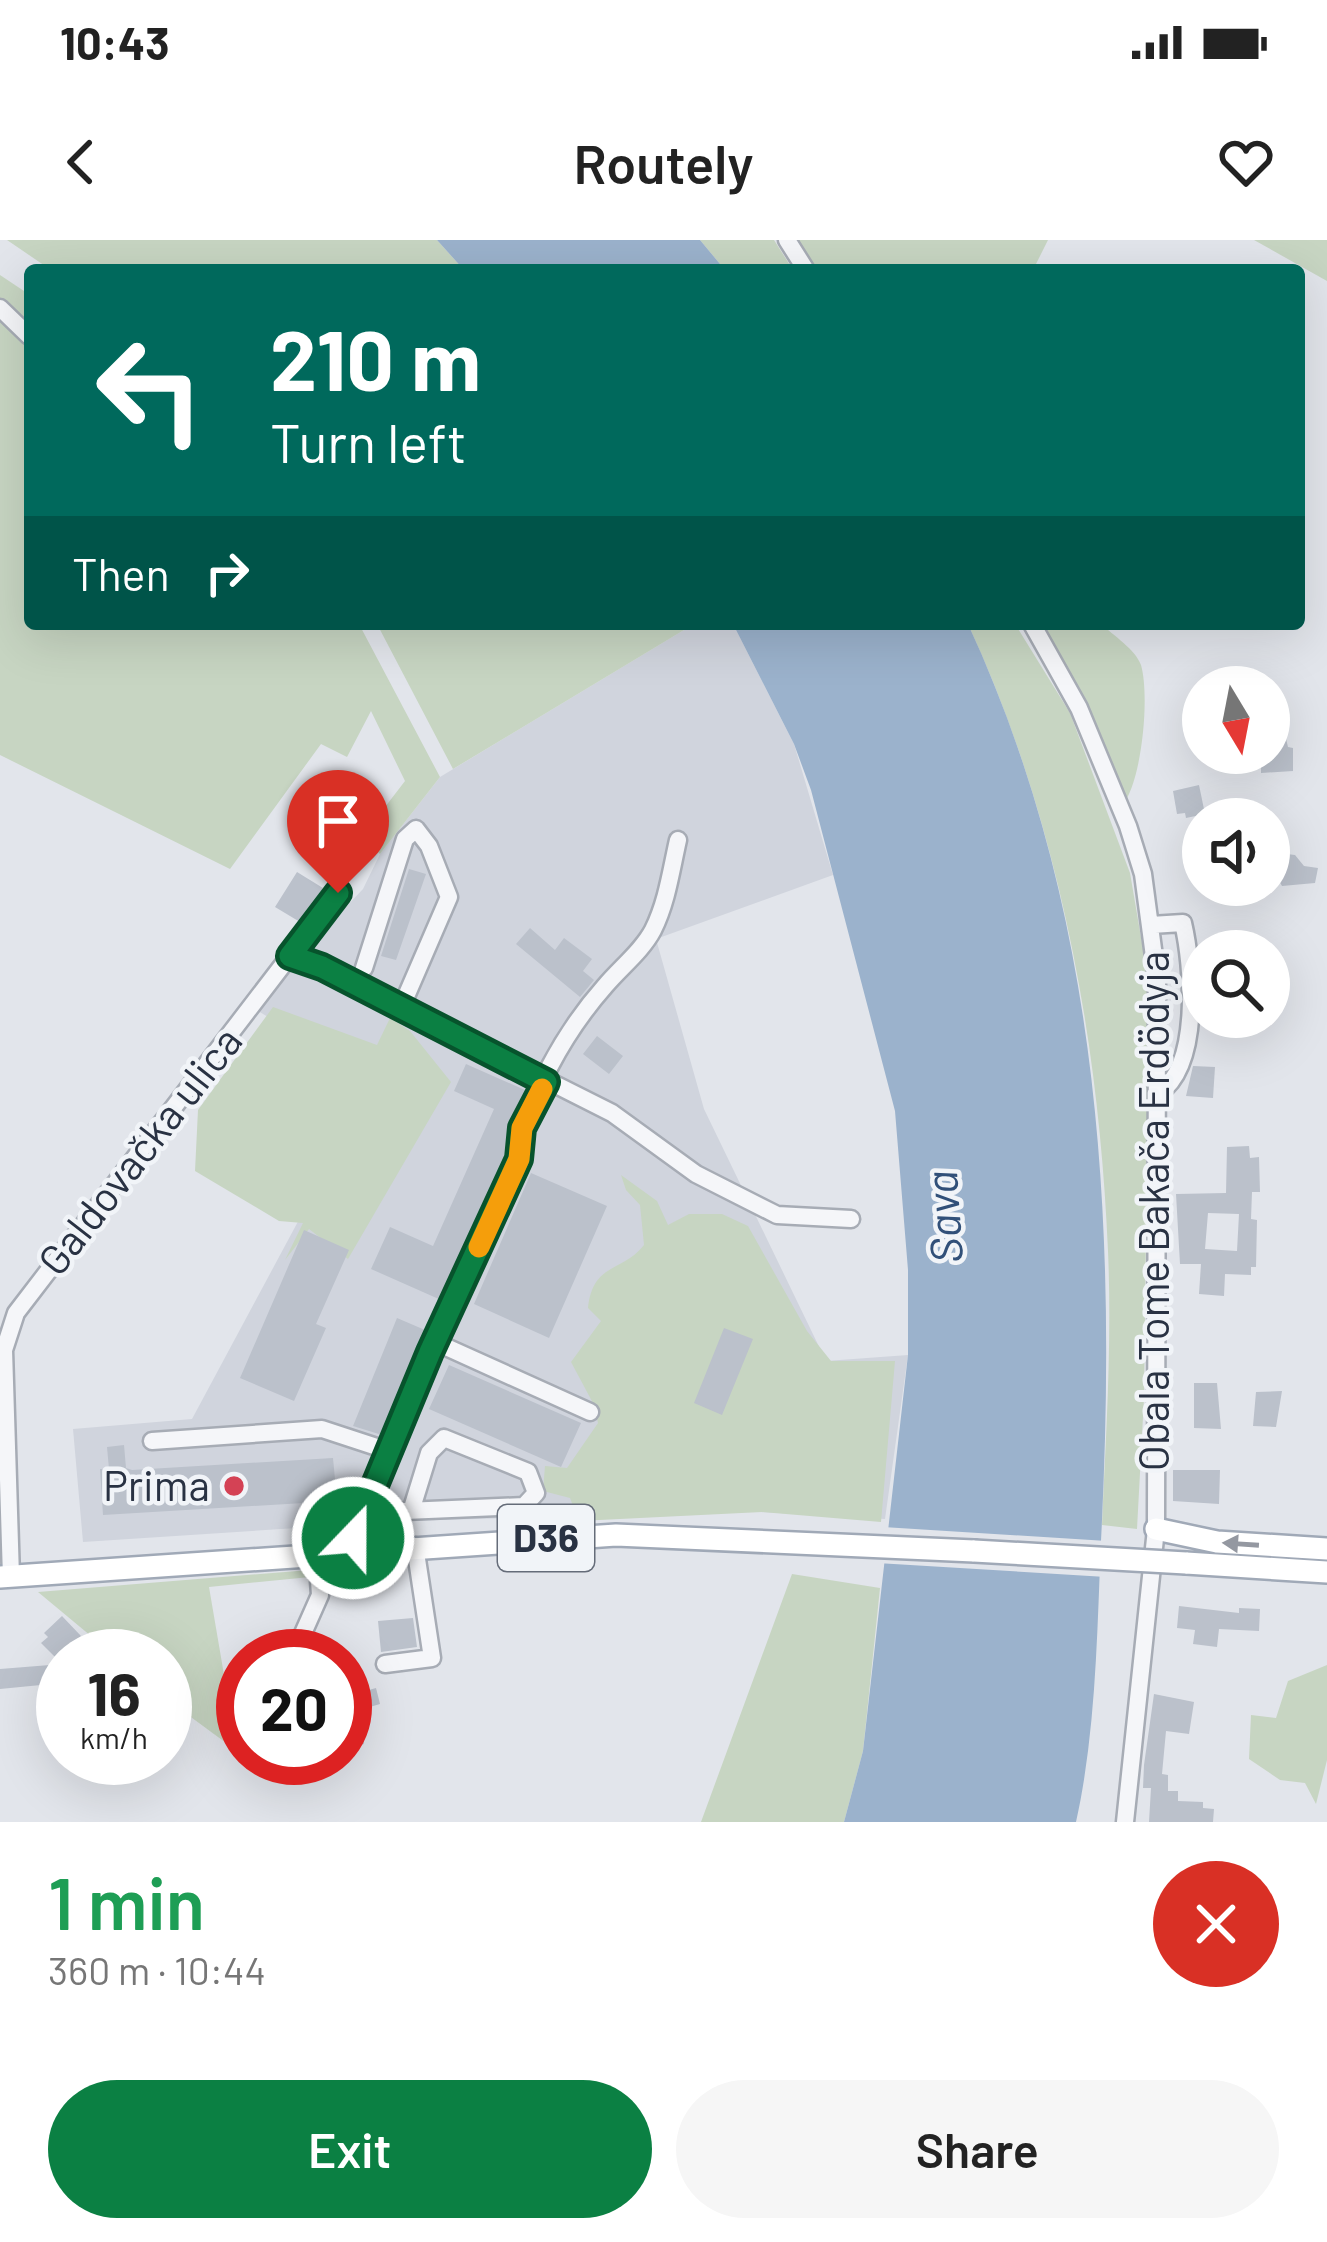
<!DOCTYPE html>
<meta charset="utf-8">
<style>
:root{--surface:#fff;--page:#f6f6f6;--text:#222;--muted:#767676;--accent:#0b8043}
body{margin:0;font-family:Barlow,sans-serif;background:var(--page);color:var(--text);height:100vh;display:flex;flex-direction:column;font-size:45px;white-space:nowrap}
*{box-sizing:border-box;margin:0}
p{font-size:39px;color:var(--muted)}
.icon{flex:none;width:66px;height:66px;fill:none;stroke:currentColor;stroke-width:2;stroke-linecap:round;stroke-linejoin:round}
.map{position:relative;height:1582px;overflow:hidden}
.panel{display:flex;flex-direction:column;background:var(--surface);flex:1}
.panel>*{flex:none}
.guide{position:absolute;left:24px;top:24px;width:1281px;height:366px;border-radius:12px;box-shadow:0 12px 48px #0002;background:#00695c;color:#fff;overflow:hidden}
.needle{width:78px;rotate:170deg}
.fabs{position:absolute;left:1182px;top:426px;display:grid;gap:24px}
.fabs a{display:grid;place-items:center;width:108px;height:108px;border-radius:50%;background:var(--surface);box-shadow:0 12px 48px #0002;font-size:60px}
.speed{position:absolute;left:36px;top:1389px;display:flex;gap:24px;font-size:60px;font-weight:700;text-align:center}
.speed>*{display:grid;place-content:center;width:156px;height:156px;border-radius:50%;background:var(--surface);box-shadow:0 12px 48px #0002;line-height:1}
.speed small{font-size:30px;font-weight:400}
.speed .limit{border:18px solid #d22;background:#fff;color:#111}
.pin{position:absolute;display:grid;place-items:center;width:102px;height:102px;color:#fff;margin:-123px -51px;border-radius:50% 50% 50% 0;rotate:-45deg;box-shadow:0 0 12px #0007}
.pin .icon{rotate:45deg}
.me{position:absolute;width:132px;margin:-66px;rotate:22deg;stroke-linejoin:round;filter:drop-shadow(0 0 9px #0008)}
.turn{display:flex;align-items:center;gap:42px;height:252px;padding:0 48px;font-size:54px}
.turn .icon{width:156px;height:156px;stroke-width:2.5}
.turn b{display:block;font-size:84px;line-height:102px}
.then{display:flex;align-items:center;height:114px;padding:0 48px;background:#0003;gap:24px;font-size:45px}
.round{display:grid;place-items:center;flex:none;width:126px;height:126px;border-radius:63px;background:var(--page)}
.head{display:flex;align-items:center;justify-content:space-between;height:204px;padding:0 48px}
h1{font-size:72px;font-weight:600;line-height:90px;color:#1e9e55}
.primary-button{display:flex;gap:24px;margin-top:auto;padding:24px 48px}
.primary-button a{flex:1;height:138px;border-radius:72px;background:var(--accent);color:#fff;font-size:48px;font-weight:600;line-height:138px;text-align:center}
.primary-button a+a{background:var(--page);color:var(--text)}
.status{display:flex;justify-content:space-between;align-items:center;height:84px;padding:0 60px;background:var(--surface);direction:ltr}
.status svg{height:33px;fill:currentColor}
header{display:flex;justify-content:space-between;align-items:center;height:156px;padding:0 48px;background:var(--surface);font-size:54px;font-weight:600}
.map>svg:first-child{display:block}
.built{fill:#d0d4dd}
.green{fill:#c7d5c2}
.water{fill:#9bb2cc}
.pier{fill:#e2e5eb}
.building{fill:#bbc1cb;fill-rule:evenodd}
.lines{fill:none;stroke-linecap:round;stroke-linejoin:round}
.minor-casing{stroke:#a7acb5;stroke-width:21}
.major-casing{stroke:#a0a9b7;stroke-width:26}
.minor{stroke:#f5f6f9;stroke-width:16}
.major{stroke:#fff;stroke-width:21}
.major-bridge-casing{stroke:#a0a9b7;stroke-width:26;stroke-linecap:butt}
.major-bridge{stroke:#fff;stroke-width:21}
.oneway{fill:#9498a1}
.route-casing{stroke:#07532c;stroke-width:30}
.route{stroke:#0b8043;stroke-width:21}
.slow{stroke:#f59e0b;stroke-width:21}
.poi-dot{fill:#d44255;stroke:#f1f4f8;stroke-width:4.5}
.labels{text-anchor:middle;stroke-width:9;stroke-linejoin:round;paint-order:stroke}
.shield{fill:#f1f4f8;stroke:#656c79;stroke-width:3}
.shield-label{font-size:39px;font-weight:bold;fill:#293243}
.street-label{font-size:42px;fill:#293243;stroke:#f1f4f8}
.poi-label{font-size:42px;fill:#293243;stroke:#f1f4f8;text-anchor:end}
.water-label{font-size:45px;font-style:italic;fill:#315079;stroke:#f1f4f8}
</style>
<div class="status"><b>10:43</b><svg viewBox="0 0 49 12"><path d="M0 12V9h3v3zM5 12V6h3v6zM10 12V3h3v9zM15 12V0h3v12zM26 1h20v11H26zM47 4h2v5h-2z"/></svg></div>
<header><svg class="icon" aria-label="back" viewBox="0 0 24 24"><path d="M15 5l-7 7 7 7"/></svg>Routely<svg class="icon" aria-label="heart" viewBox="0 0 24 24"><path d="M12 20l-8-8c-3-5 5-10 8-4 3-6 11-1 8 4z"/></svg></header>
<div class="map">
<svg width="1327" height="1582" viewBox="0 0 1327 1582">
<rect width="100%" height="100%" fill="#e2e5eb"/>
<path class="built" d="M694 384H733L794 504 833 635 656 699 704 869 826 1121 908 1115 885 1279 743 1271 405 1281 83 1302 73 1189 192 1179 374 840 258 771 270 726 305 710 363 649 380 614 440 537Z"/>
<path class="green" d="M7 0H437L464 30H51Z
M700 0H774L793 30H725Z
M792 0H1048L1033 30H811Z
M1254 0H1327V41Z
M0 35 30 55V384H359L440 537 380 614 362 597 405 541 371 471 347 517 321 504 230 629 0 515Z
M377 384H694L453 529Z
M968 384H1015L1070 473 1130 633 1149 744 1144 1158 1137 1289 1102 1285C1106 1194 1112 1103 1108 1011 1099 797 1058 579 968 384Z
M1036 384H1101C1113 395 1136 410 1141 425 1150 456 1142 542 1122 566Z
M273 767 377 805 390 778 410 791 451 842 348 1019 309 989 285 1020 303 983 279 981 195 931 198 870Z
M621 935 657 961 668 985 689 974H722L748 986 807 1091 831 1121H895L881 1282 762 1272 579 1281 570 1258 543 1251 545 1226 567 1228 598 1183 594 1165 571 1122 601 1081 588 1068C593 1022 622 1033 644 1005L640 965 626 950Z
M310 1330V1337L209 1347 237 1511 165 1458V1416H115L38 1352Z
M792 1334 880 1348 863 1511 844 1582H701Z
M1327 1425V1520L1316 1564 1305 1543 1280 1540 1249 1519 1251 1475 1276 1478 1288 1441Z"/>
<path class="water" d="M437 0H700L725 30H464Z
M733 384H968C1102 674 1117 987 1101 1301 1097 1394 1096 1492 1076 1582H844L863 1511 908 1115V1030L895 871 811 550 794 504Z"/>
<path class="pier" d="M883 1287 1107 1301 1106 1337 877 1323Z"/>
<path class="building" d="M1274 448 1288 507 1293 508V531L1261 533V513H1269V449Z
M1199 545 1205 574 1186 578 1185 573 1177 574 1173 551Z
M1269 612 1295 615 1304 626 1318 628 1315 643 1282 646 1276 635 1269 638Z
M409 629 426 634 396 720 381 716Z
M297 632 323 648 300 682 275 667Z
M530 688 555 710 564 698 592 719 583 731 594 740 580 757 516 704Z
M597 796 623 816 609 834 583 814Z
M466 824 525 850 507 913 441 1060 371 1029 390 987 433 1006 494 869 454 851Z
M1193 826 1215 827 1213 858 1186 856Z
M1249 906 1250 918 1259 917 1260 952H1252L1251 979 1257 980 1256 1027H1251V1035L1225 1034 1224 1056 1199 1054 1201 1024H1180L1176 954 1226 953 1227 907ZM1208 973 1239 974 1237 1011 1205 1009Z
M531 933 607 966 549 1098 474 1064Z
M304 990 349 1010 316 1084 326 1088 294 1161 240 1138Z
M397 1078 425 1090 382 1195 353 1186Z
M724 1088 753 1099 722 1175 694 1163Z
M449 1125 581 1183 561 1227 429 1169Z
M1194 1143H1217L1221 1189 1194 1188Z
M1282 1151 1276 1187 1253 1186 1256 1152Z
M124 1205 126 1228 132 1230 333 1218 337 1261 103 1275 100 1229H109L107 1207Z
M1173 1230H1220L1219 1264 1173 1261Z
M1179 1366 1239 1373V1368L1260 1369 1259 1391 1219 1389 1217 1407 1193 1404 1195 1390 1177 1388Z
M62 1376 81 1396 73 1403 91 1416 57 1419 41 1403 48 1397 44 1393Z
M413 1378 417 1407 381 1412 378 1381Z
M50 1425 51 1444 0 1449V1429Z
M345 1448H350L351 1455 376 1448 380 1464 356 1471 364 1504 345 1509Z
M1154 1454 1194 1462 1189 1494 1166 1491 1162 1534 1168 1535V1551H1178V1561L1203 1562V1568L1214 1569 1213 1582H1149L1151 1548H1143L1144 1525Z"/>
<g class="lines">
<defs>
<path id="minor" d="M787 0 806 30
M0 68 29 96
M1032 384 1079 468 1128 586 1143 634 1157 739 1156 1289 1125 1582
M1151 685 1183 683C1193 726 1201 825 1159 853
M290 716 322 727 612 873 696 934 777 975 851 979
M364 728 405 599 416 589 429 606 449 657 401 768
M435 1102 590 1172
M152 1201 322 1189 389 1211 519 918C525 860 566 790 605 746 620 728 642 711 653 690 667 662 671 631 678 600
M312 1275 524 1266 536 1253 528 1232 444 1198 429 1213 412 1268
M348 1311 389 1211
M11 1337 4 1110 16 1073 338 653
M293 1416 320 1355 317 1313
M385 1424 432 1418 415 1306"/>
<path id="major" d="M1156 1289 1217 1302 1327 1309
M1186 1323 1327 1332
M0 1337 616 1295 974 1311"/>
</defs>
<use href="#minor" class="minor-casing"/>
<use href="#major" class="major-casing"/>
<use href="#minor" class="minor"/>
<use href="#major" class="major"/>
<defs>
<path id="major-bridge" d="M974 1311 1186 1323"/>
</defs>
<use href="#major-bridge" class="major-bridge-casing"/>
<use href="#major-bridge" class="major-bridge"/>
</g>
<defs><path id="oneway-solid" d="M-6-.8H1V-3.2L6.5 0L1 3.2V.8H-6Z" transform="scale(3)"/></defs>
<use class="oneway" href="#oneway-solid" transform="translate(1241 1304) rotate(-176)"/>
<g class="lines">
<defs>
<path id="route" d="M338 653 290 716 322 727 546 842 522 888 519 919 430 1112 353 1298"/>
</defs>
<use href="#route" class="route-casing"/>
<use href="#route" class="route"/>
<path class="slow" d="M479 1007 519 919 522 888 542 849"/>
</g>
<circle class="poi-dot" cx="234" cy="1246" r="12"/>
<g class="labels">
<rect class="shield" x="498" y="1265" width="96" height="66" rx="9"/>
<g class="shield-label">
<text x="546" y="1312">D36</text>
</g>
<g class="street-label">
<text transform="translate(140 911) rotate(-52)" y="15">Galdovačka ulica</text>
<text transform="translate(1154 971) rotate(-90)" y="15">Obala Tome Bakača Erdödyja</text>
</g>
<g class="poi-label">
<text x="210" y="1261">Prima</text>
</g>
<g class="water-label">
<text transform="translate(944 977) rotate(-94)" y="16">Sava</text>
</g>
</g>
</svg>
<div class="fabs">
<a><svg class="needle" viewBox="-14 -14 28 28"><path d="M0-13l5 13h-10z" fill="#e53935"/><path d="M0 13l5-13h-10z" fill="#767676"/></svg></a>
<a><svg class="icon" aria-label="sound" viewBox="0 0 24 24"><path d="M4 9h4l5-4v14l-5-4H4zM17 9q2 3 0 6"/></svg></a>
<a><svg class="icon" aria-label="search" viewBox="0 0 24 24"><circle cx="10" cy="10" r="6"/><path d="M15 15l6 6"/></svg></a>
</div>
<div class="speed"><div>16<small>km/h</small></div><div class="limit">20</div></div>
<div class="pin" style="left:338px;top:653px;background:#d93025"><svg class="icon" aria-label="arrive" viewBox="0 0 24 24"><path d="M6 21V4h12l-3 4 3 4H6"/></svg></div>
<svg class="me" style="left:353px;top:1298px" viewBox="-20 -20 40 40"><circle r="17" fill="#0b8043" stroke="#fff" stroke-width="3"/><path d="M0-11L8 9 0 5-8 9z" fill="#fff"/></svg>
<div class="guide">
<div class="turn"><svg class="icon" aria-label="left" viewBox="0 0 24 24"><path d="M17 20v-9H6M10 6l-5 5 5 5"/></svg><div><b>210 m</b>Turn left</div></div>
<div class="then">Then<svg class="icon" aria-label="right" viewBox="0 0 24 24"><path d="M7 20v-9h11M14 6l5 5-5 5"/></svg></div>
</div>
</div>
<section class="panel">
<div class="head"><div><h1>1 min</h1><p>360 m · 10:44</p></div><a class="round" style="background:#d93025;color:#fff"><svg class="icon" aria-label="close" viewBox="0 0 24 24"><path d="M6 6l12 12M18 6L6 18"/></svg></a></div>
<div class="primary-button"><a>Exit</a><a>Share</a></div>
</section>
